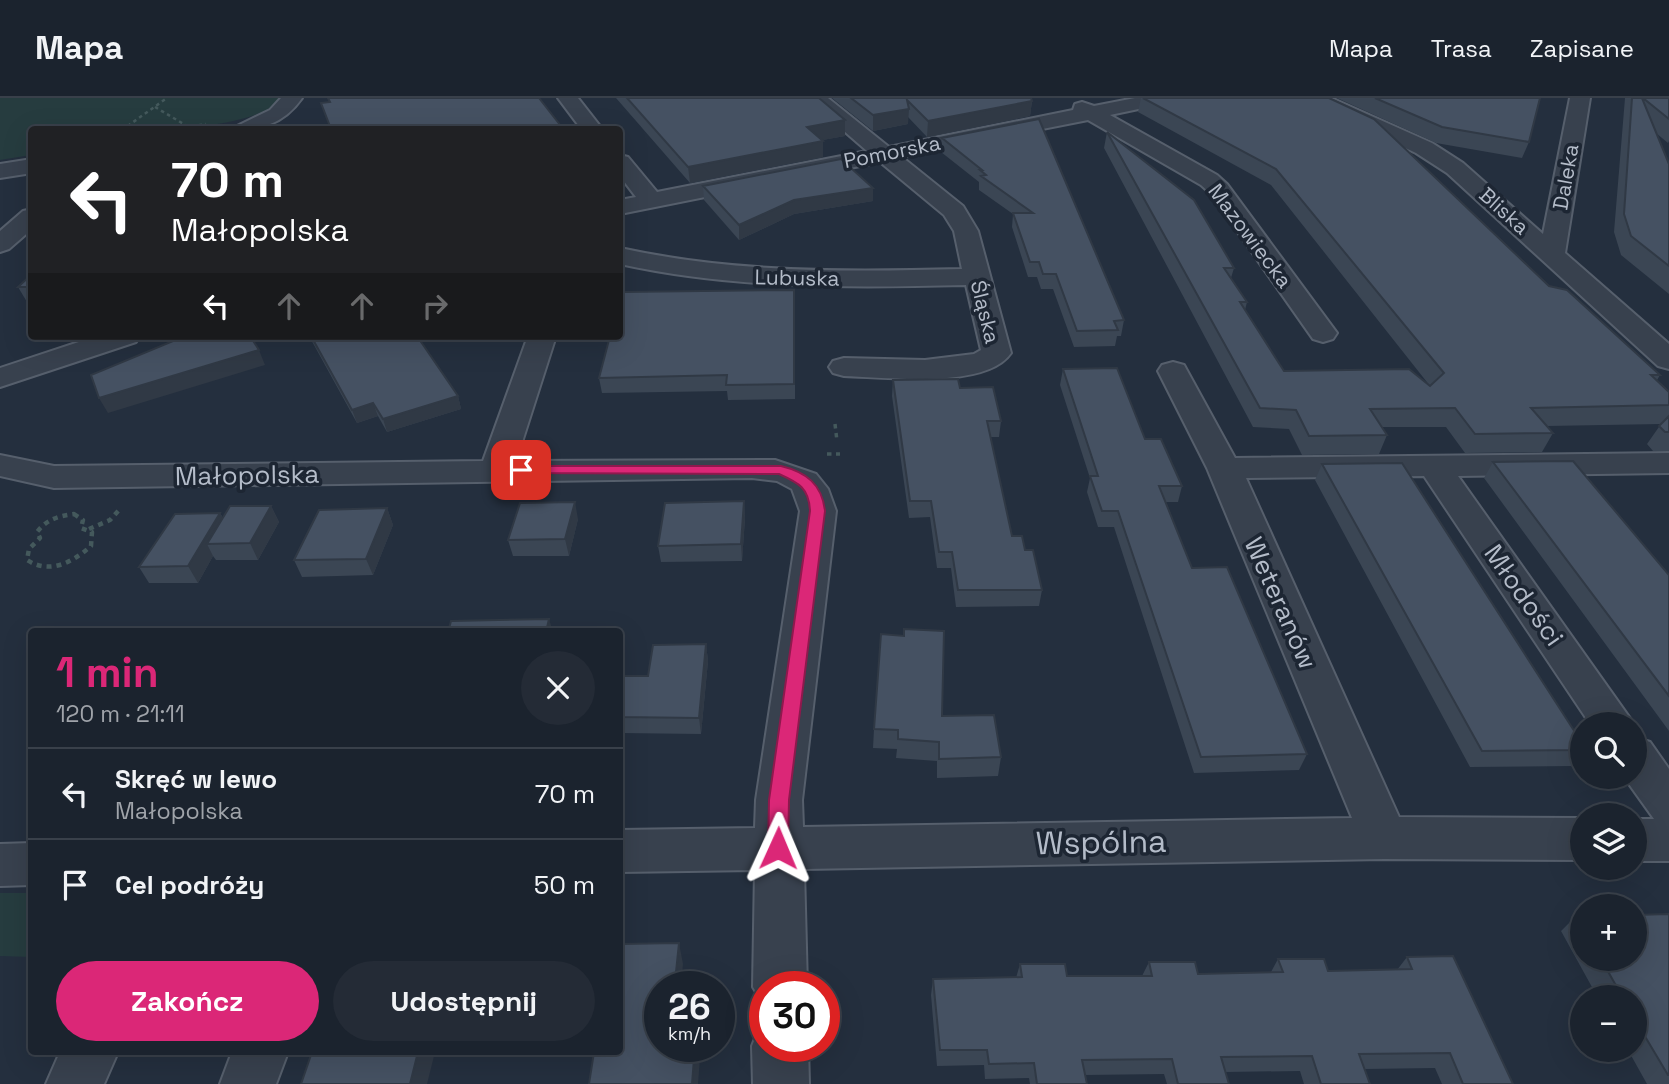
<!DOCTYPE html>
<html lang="pl">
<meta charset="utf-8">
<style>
:root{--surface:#1b232e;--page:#242b36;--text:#f1f3f6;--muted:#a0a4aa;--line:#39404a;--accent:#db2777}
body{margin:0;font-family:"Space Grotesk",sans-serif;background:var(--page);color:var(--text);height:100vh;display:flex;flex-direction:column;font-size:26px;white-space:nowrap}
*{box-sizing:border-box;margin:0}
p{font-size:23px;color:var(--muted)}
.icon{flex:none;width:38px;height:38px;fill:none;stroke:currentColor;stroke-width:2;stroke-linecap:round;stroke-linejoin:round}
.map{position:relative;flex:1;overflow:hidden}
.panel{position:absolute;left:28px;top:530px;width:595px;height:427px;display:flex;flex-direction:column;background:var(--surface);border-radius:7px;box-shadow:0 7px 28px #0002,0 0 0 2px var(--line)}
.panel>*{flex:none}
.guide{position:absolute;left:28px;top:28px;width:595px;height:214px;border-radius:7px;box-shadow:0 7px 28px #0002,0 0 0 2px var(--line);background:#202124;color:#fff;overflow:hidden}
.buttons{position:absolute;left:1570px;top:614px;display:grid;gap:14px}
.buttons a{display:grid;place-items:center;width:77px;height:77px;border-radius:50%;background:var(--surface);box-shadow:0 7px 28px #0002,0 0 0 2px var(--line);font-size:35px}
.speed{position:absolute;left:644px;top:873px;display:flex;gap:14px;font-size:35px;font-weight:700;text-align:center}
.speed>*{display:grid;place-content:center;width:91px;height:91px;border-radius:50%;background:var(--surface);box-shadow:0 7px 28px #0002,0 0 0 2px var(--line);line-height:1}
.speed small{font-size:18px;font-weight:400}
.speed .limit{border:10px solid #d22;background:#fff;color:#111}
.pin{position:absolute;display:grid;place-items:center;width:60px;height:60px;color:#fff;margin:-30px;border-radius:14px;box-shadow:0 4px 10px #0006}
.me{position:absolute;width:77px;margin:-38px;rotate:1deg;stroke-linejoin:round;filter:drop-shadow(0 0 5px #0008)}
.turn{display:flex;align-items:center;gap:24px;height:147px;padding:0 28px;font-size:32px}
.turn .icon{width:91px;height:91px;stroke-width:2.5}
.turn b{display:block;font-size:49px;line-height:60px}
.lanes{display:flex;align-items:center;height:66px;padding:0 28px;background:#0003;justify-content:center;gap:35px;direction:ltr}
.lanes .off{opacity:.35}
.round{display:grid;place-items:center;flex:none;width:74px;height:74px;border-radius:37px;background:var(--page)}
.summary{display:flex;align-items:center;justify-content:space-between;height:119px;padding:0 28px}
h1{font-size:42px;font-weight:700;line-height:52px;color:var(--accent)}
.primary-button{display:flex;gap:14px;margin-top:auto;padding:14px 28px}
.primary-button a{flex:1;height:80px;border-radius:42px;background:var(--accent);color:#fff;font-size:28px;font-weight:700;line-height:80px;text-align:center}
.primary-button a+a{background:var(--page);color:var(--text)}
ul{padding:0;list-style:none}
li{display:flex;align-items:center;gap:21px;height:91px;padding:0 28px;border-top:2px solid var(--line)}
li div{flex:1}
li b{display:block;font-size:26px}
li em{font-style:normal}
header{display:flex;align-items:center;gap:42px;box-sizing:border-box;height:98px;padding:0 35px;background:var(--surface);border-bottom:2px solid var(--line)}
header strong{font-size:33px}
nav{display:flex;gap:38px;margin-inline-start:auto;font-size:24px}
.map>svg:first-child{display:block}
.green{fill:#263c3f}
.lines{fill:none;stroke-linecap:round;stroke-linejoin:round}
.minor-casing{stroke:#565f6c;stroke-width:4}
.path-far2{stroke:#44595c;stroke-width:2.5;stroke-dasharray:3.5 3.5;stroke-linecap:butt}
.path-far1{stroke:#44595c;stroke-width:3.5;stroke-dasharray:4.5 4.5;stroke-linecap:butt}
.path{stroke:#44595c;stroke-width:4.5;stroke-dasharray:5 5;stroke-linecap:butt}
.minor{fill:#38414e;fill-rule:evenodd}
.wall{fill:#3b4654}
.shaded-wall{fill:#303945}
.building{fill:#455162;stroke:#303945;stroke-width:2}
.route{fill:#db2777;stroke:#8e194d;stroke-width:2}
.labels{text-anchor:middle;stroke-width:7;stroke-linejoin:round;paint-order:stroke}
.far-street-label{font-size:21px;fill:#b4bcc9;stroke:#1d2633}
.street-label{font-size:26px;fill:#b4bcc9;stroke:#1d2633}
.near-street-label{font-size:32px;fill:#b4bcc9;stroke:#1d2633}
</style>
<header>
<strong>Mapa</strong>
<nav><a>Mapa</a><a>Trasa</a><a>Zapisane</a></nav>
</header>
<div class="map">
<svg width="1669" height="986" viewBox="0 0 1669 986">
<rect width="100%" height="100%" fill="#242f3e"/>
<path class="green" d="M0 0H283C245 42 87 31 32 32L31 57 0 62Z
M0 795H31V859L0 858Z"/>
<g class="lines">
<defs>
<path id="minor" d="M281 0H302C283 27 260 32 229 32L270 12Z
M558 0H578L603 32H582Z
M806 0H828L889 49 1073 12 1075 6 1082 4 1094 8 1135 0H1175L1172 4 1110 17 1217 77 1227 86 1337 235 1333 241 1323 244 1313 241 1211 96 1201 87 1088 22 902 59 963 108 978 133 1011 255C986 292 884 279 844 278L833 275 829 269 833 263 844 260 925 262 974 256 981 252 966 187C849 190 734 191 620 166V150C734 175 847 174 962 171L954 133 944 117 880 64 620 116V102L636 99 620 78V57L628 59 657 94 867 53Z
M1305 0H1331L1432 45 1463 65 1543 136 1570 0H1590L1565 155 1669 246V271L1658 268 1447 75 1416 55 1308 4Z
M32 61V75L0 80V66Z
M32 111V131L9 151 0 154V133L23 113Z
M97 238H140L136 244 0 289V270Z
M528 238H556L516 363 775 362 816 376 828 391 836 413 802 702 803 729 1352 720 1207 370 1158 273 1162 267 1173 264 1184 267 1235 360 1669 355V375L1458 378 1634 626H1590L1424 378 1246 380 1399 719 1582 720V762L1384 761 804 771 807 889H765V909L753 889 755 772 620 774V732L755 730 756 702 800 413 792 391 777 383 752 380 54 390 0 378V357L54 368 483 363Z
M1634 639 1650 644 1669 671V763H1634V721H1654L1624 679H1634Z
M32 745V787L0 788V746Z
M765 927V948H808L809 986H753L752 948 760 928Z
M60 954H118L104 986H46Z
M232 954H288L276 986H220Z"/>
</defs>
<use href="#minor" class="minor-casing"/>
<path class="path-far2" d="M155 9 187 28
M122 32 167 0
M171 32 206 26"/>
<path class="path-far1" d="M835 326 837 343
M827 356H840"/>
<path class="path" d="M74 416 83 422 81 430 92 434 91 448C73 464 50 477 27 462L29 451 40 440 37 434C47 421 59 418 74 416Z
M89 431 110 422 119 412"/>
<use href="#minor" class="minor"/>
</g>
<path class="wall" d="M616 0H819L845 22V38L822 42 823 59 690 85Z
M832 0H1031L1032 3 1030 18 927 39 908 19V26L873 33Z
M1141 0H1329L1549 188 1660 277 1657 282 1669 294V353H1653L1647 346 1661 326 1547 328 1553 335 1542 354 1465 355 1446 329H1382L1387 337 1379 356 1302 357 1289 331 1253 329 1104 50 1107 34 1234 170 1231 180 1247 204 1245 212 1284 273 1430 288 1271 87 1138 14Z
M1337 0H1540L1529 44 1522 60 1436 45Z
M1625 0H1669V43L1668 45 1656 35 1669 66V196L1621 157 1614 134Z
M1039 21 1124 222 1121 238H1117L1115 248 1074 249 1053 191H1041L1037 179H1028L1012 129 1013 116 979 92V84L941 54 942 40Z
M703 88 873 90V103L794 116 739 142 704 102Z
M18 189H32V204H27Z
M795 207V301L728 302 727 293 602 295 599 280Z
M309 238H417L458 298 461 311 387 334 378 318 357 325Z
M1063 271 1145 341 1182 388 1178 404H1166L1192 470 1307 656 1299 672 1194 675 1114 429H1098L1087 394 1090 380 1060 287Z
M893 282 960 290 1001 323 999 339H990L1012 438 1025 452 1042 492 1039 508 956 509 951 470H937L930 419 909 420 892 298Z
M1493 364 1669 477V633L1484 380Z
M1322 366 1582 645V656L1573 668 1470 669 1315 382Z
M744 403 745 420 742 463 661 464 658 448Z
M271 408 279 424 258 462H216L213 458 198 485H149L139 469 220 415 223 420Z
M387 410 393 427 373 477 302 479 294 462Z
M578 421 569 458H513L508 442Z
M706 546 708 563 701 636 620 635V578H648Z
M942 618 1001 659 998 678 937 680V663L896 660 897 651 873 650 874 631Z
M1669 816V986H1647L1628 952H1634V900H1598L1561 833 1576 818 1582 817V861H1634Z
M1407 859 1513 986H1442L1435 970 1365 971 1370 986H1304L1300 973 1225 974 1229 986H1167L1164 976 1085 977 1087 986H1030L1029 980 985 981 984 967 937 968 931 897 933 881 1016 880 1020 866 1067 878H1142L1149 864 1198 876 1271 874 1278 861 1328 873 1397 872Z"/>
<path class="shaded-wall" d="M1032 3 1030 18 927 39 928 23Z
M909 11 908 26 873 33V17Z
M845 22V38L807 45V29Z
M823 43V59L690 85 688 69Z
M873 90V103L794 116 739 142V127L794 102Z
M259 252 265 267 108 315 99 300Z
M458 298 461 311 387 334 383 321Z
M373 305 378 318 357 325 352 312Z
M744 403 745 420 742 463 741 446Z
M575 404 578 421 569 458 565 441Z
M271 408 279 424 258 462 250 445Z
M387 410 393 427 373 477 366 461Z
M220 415 229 431 207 446 213 458 198 485 188 468Z
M549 521 553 534H546Z
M706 546 708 563 701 636 699 620Z
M679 845 683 866 681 889 675 884Z
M695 948H701L698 986H692Z
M418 954H435L427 986H410Z"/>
<path class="building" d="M328 0H539L564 32H326L331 31 321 5 330 4Z
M627 0H819L845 22 807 29 823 43 688 69Z
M851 0H1031L1032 3 928 23 907 2 909 11 873 17Z
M1143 0H1329L1374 21 1549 188 1567 192 1660 277H1651L1669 294V307L1531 310 1553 335 1475 336 1455 310 1370 311 1387 337 1309 338 1296 312 1260 310 1107 34 1194 102 1234 170H1224L1247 204H1240L1284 273 1409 271 1430 288 1444 275 1276 71Z
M1375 0H1540L1529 44 1442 29Z
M1632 0H1642L1669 66V168L1631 138 1624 116Z
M1643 0H1669V21Z
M1039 21 1124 222 1114 223 1118 232 1077 233 1056 176H1043L1039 164H1030L1013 115H1033L981 78 986 77 980 72H982L942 40Z
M841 61 873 90 794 102 739 127 703 88Z
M32 176V189H18Z
M794 192V286L726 287 727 277 599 280 610 238H620V201L621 194Z
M185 238H250L259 252 99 300 91 277Z
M311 238H417L458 298 383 321 373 305 352 312Z
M1117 270 1145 341H1161L1182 388H1159L1192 470 1227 469 1307 656 1201 659 1118 413H1102L1090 378H1098L1063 271Z
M958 281 960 290 993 289 1001 323H987L1012 438H1022L1025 452H1033L1042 492H958L952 454H939L931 403H910L893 282Z
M1669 318V334H1665L1659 328Z
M1573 363 1669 477V598L1493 364Z
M1402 365 1582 645V652L1482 653 1322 366Z
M744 403 741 446 658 448 665 405Z
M575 404 565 441 508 442 520 405Z
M230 408H271L250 445 207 446Z
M387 410 366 461 294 462 319 412Z
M220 415 188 468 139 469 175 416Z
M549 521 546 534H448L451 523Z
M377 531 375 534H281V532Z
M904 531 944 533 942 618 994 617 1001 659 939 661V644L898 641V632L874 631 881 536 904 538Z
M706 546 699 620 620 619V578H648L653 547Z
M1669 816V977H1668L1634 920V900H1623L1601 861H1634V817Z
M1582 817V829L1576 818Z
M679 845 675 884 700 883V889H660V948H695L692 986H589L594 954H620V846Z
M1453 858 1513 986H1463L1450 955 1359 956 1370 986H1321L1312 958 1221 959 1229 986H1178L1172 961 1082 962 1087 986H1037L1034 965 989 966 987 952H940L933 881 1022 879 1020 866H1065L1067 878H1152L1149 864H1195L1198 876 1283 874 1278 861H1324L1328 873 1412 871 1407 859Z
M312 954H418L410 986H301Z"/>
<path class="route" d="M521 368H781C806 374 822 386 825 413L789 702 788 750 785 756 778 759 771 756 768 750 769 702 810 413C809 390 799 385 779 376L516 375V369Z"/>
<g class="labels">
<g class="far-street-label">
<text transform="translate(892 54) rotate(-11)" y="7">Pomorska</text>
<text transform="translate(1566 79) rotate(-80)" y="7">Daleka</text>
<text transform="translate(1504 113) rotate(42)" y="7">Bliska</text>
<text transform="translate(1250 138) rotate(53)" y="7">Mazowiecka</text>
<text transform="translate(797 180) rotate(1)" y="7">Lubuska</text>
<text transform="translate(985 214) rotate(76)" y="7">Śląska</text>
</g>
<g class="street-label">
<text transform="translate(247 377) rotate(-1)" y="9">Małopolska</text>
<text transform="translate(1524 497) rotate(55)" y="9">Młodości</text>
<text transform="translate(1281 505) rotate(66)" y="9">Weteranów</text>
</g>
<g class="near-street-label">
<text transform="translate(1101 744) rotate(-1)" y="11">Wspólna</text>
</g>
</g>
</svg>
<div class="buttons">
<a><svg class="icon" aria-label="search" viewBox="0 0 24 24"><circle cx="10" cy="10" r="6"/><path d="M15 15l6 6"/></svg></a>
<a><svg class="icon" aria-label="layers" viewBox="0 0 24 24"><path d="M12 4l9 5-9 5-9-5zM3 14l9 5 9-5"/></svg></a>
<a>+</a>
<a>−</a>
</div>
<div class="speed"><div>26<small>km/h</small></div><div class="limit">30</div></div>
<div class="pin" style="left:521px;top:372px;background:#d93025"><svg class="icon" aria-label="arrive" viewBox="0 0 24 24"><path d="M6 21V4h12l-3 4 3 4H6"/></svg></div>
<svg class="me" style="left:778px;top:750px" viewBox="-20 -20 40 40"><path d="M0-17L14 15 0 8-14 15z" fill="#db2777" stroke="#fff" stroke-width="4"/></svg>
<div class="guide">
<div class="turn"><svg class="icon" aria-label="left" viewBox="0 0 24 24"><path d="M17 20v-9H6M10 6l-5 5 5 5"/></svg><div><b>70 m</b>Małopolska</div></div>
<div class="lanes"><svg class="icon" aria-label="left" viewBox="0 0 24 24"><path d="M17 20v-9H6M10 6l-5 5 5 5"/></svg><svg class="icon off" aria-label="ahead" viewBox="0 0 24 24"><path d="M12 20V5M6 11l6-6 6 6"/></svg><svg class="icon off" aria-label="ahead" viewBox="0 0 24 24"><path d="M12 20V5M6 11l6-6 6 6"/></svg><svg class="icon off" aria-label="right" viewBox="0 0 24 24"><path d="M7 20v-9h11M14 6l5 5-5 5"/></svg></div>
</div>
<section class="panel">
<div class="summary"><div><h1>1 min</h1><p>120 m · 21:11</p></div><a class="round"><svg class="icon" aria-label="close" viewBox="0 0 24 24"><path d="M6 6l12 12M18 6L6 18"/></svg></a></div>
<ul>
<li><svg class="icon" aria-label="left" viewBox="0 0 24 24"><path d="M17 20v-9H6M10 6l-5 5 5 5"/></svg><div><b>Skręć w lewo</b><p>Małopolska</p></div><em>70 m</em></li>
<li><svg class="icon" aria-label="arrive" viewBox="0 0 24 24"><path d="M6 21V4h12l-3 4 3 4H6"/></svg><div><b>Cel podróży</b></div><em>50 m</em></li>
</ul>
<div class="primary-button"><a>Zakończ</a><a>Udostępnij</a></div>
</section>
</div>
